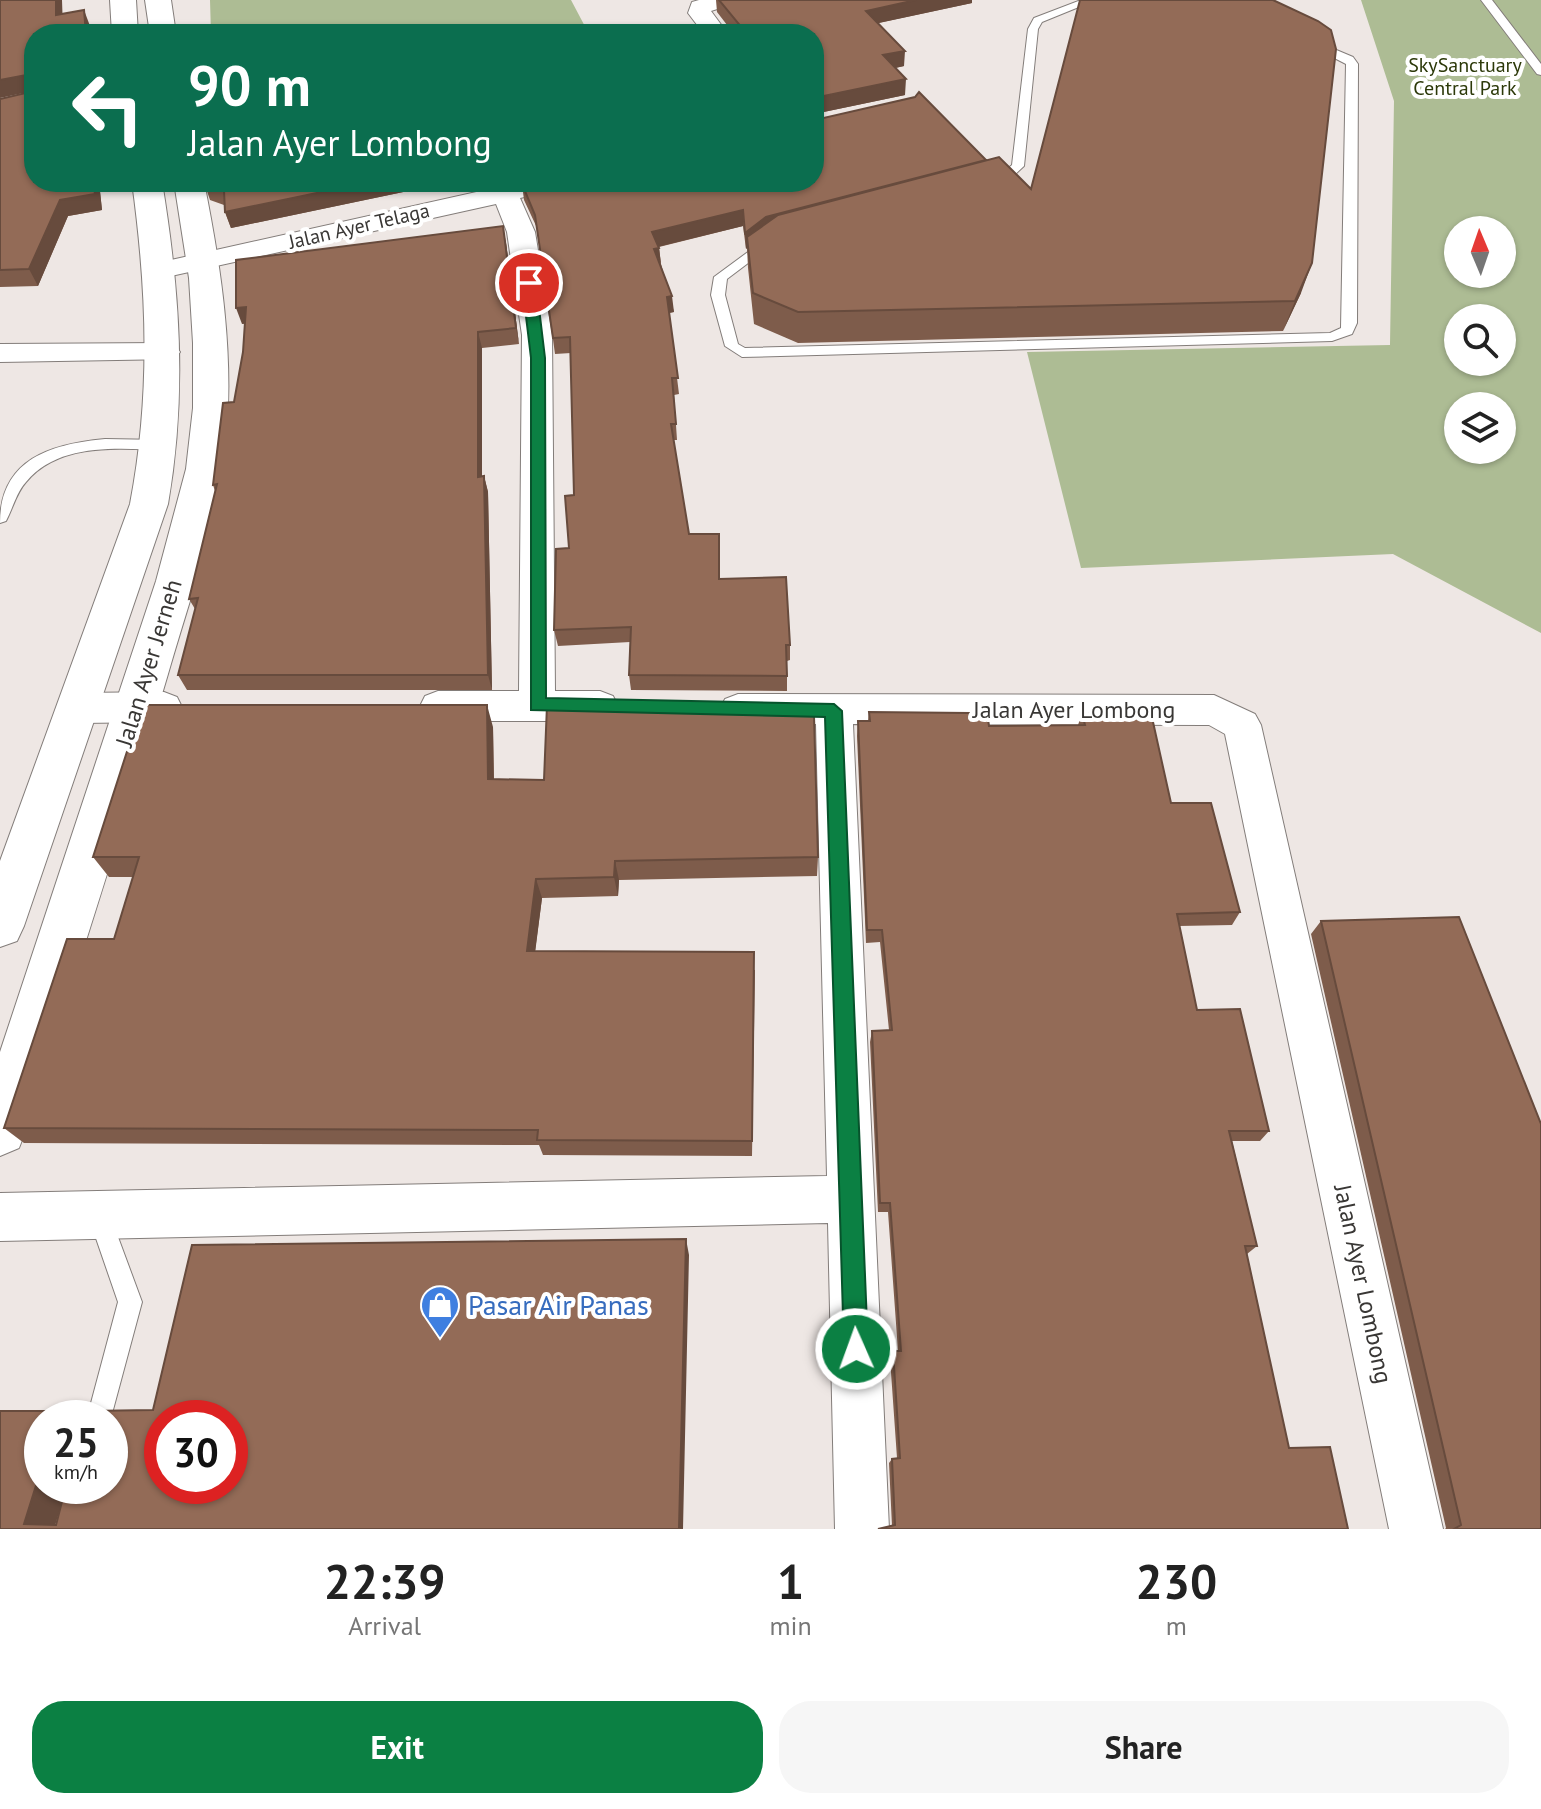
<!DOCTYPE html>
<style>
:root{--surface:#fff;--page:#f6f6f6;--text:#222;--muted:#767676;--accent:#0b8043}
body{margin:0;font-family:"PT Sans",sans-serif;background:var(--page);color:var(--text);height:100vh;display:flex;flex-direction:column;font-size:30px;white-space:nowrap}
*{box-sizing:border-box;margin:0}
p{font-size:26px;color:var(--muted)}
.icon{flex:none;width:44px;height:44px;fill:none;stroke:currentColor;stroke-width:2;stroke-linecap:round;stroke-linejoin:round}
.map{position:relative;height:1529px;overflow:hidden}
.panel{display:flex;flex-direction:column;background:var(--surface);flex:1}
.panel>*{flex:none}
.hud{position:absolute;left:24px;top:24px;width:800px;height:168px;border-radius:32px;box-shadow:0 2px 6px #0004;background:#0b6e4f;color:#fff;overflow:hidden}
.needle{width:52px;rotate:358deg}
.buttons{position:absolute;left:1444px;top:216px;display:grid;gap:16px}
.buttons a{display:grid;place-items:center;width:72px;height:72px;border-radius:50%;background:var(--surface);box-shadow:0 2px 6px #0004;font-size:40px}
.speed{position:absolute;left:24px;top:1400px;display:flex;gap:16px;font-size:40px;font-weight:700;text-align:center}
.speed>*{display:grid;place-content:center;width:104px;height:104px;border-radius:50%;background:var(--surface);box-shadow:0 2px 6px #0004;line-height:1}
.speed small{font-size:20px;font-weight:400}
.speed .limit{border:12px solid #d22;background:#fff;color:#111}
.pin{position:absolute;display:grid;place-items:center;width:68px;height:68px;color:#fff;margin:-34px;border:4px solid #fff;border-radius:50%;box-shadow:0 2px 8px #0007}
.me{position:absolute;width:88px;margin:-44px;rotate:358deg;stroke-linejoin:round;filter:drop-shadow(0 0 6px #0008)}
.turn{display:flex;align-items:center;gap:28px;height:168px;padding:0 32px;font-size:36px}
.turn .icon{width:104px;height:104px;stroke-width:2.5}
.turn b{display:block;font-size:56px;line-height:68px}
.eta{display:flex;justify-content:space-evenly;align-items:center;height:136px;text-align:center}
.eta b{font-size:48px;font-weight:700;line-height:56px}
.primary-button{display:flex;gap:16px;margin-top:auto;padding:16px 32px}
.primary-button a{flex:1;height:92px;border-radius:32px;background:var(--accent);color:#fff;font-size:32px;font-weight:700;line-height:92px;text-align:center}
.primary-button a+a{background:var(--page);color:var(--text)}
.map>svg:first-child{display:block}
.green{fill:#adbc94;fill-rule:evenodd}
.lines{fill:none;stroke-linecap:round;stroke-linejoin:round}
.lane-casing{stroke:#837d7a;stroke-width:2}
.street-casing{stroke:#837d7a;stroke-width:2}
.secondary-casing{stroke:#837d7a;stroke-width:2}
.lane{fill:#fff;fill-rule:evenodd}
.street{fill:#fff;fill-rule:evenodd}
.secondary{fill:#fff;fill-rule:evenodd}
.wall{fill:#7e5c4b}
.shaded-wall{fill:#674b3d}
.building{fill:#936b57;stroke:#674b3d;stroke-width:2;fill-rule:evenodd}
.route{fill:#0b8043;stroke:#07532c;stroke-width:2}
.labels{text-anchor:middle;stroke-width:8;stroke-linejoin:round;paint-order:stroke}
.far-park-label{font-size:20px;fill:#2c3909;stroke:#fff}
.far-street-label{font-size:20px;fill:#393735;stroke:#fff}
.street-label{font-size:24px;fill:#393735;stroke:#fff}
.near-shop-label{font-size:28px;fill:#366cbe;stroke:#fff;text-anchor:start}
</style>
<div class="map">
<svg width="1541" height="1529" viewBox="0 0 1541 1529">
<rect width="100%" height="100%" fill="#eee7e4"/>
<path class="green" d="M210 0H571L589 34H211Z
M1361 0H1541V633L1393 554 1081 568 1027 352 1390 345 1394 101ZM1458 230H1502V274H1458ZM1458 318H1502V362H1458ZM1458 406H1502V450H1458Z"/>
<g class="lines">
<defs>
<path id="lane" d="M1081 0H1096L1042 22 1038 29 1024 166 1008 181 988 184V178L1000 175 1012 165 1028 29 1034 18Z
M1481 0H1492L1541 64V75L1537 74Z
M1315 41 1353 57 1358 64 1357 323 1352 334 1332 341 742 357 725 346 711 295 714 277 767 238 772 239V245L727 279 725 295 738 344 745 348 1330 333 1341 328 1346 64 1311 46V42Z
M105 439 162 440 169 445 162 450C116 448 58 443 26 482 16 493 13 508 6 521L0 523C0 459 51 444 105 439Z
M100 1207 108 1210 142 1302 110 1421V1418H87L118 1302 89 1218 92 1210Z"/>
<path id="street" d="M699 0H733L730 5 711 11 728 34H704L688 13 692 2Z
M521 182H570L566 188 520 198 535 232 552 335 555 691H600L613 696 618 706 613 716 600 721H438L425 716 420 706 425 696 438 691H519L522 335 507 232 496 204 162 278 152 276 148 270 152 264 162 262Z
M165 343 175 345 180 352 175 359 0 362V344Z
M164 692 177 697 182 707 177 717 164 722 79 723 66 718 61 708 66 698 79 693Z
M738 694 1214 695 1255 714 1261 725 1443 1529H1389L1225 734 1209 725 853 724 889 1529H835L828 1223 0 1241V1193L827 1176 816 724H738L725 719 720 709 725 699Z"/>
<path id="secondary" d="M110 0H136L138 34H112Z
M145 0H171L176 34H150Z
M132 182H162C180 291 187 395 168 504L24 926 17 941 0 947V861L130 504C151 395 147 291 132 182Z
M174 182H204C221 267 234 353 226 440 219 520 190 597 168 674 123 827 74 978 26 1130L19 1148 0 1156V1052L156 581 186 469 193 408V343L189 278Z"/>
</defs>
<use href="#lane" class="lane-casing"/>
<use href="#street" class="street-casing"/>
<use href="#secondary" class="secondary-casing"/>
<use href="#lane" class="lane"/>
<use href="#street" class="street"/>
<use href="#secondary" class="secondary"/>
</g>
<path class="wall" d="M0 0H62V14L90 26 34 182H99L102 210 68 216 38 286 0 287V99L30 92Z
M716 0H972V3L878 23 904 66 895 68 905 95 814 114V34H734L717 12Z
M986 160 1031 189 1301 293 1283 331 798 343 754 324 748 268 747 248 746 249 743 226 659 247 661 264 674 312 669 313 679 394 674 395 677 440H673L689 534H719L720 579 790 645V660L787 661V691L631 690 629 675 630 642 558 646 554 630 569 548 574 495 571 353 555 354 538 230 524 200 522 184Z
M204 182H451L231 228 225 212 224 205 210 200Z
M506 243 519 344 482 348V476H484L488 492 492 690H187L178 675 195 609 189 599 215 491 213 485 234 402 243 352 245 324H242Z
M869 712 970 719 989 726 1078 725 1082 713 1171 803 1240 912 1232 925 1179 926 1197 1010 1269 1131 1260 1141H1232L1257 1246 1247 1254 1289 1448 892 1526 889 1463 892 1459 897 1458 890 1358 893 1351H898L888 1212H878L870 1042 872 1031 889 1030 880 942 866 943 857 736 858 721H868Z
M789 716 818 857 817 876 619 880 618 896 542 898 535 951 755 970 752 1156 543 1155 539 1145 24 1143 4 1128 114 939 133 877H109L93 857 493 727 494 779 544 780Z
M1321 921 1541 1529H1445L1446 1528 1311 934Z"/>
<path class="shaded-wall" d="M56 0H62L63 30 56 15Z
M916 0H972V3L865 26 866 11Z
M84 10 90 26 91 34H86Z
M905 51 904 66 882 71 883 55Z
M26 75 33 91 0 98V80Z
M906 79 905 95 814 114V98Z
M986 160 747 237V248L746 249 745 233 766 217Z
M93 182H99L102 210 68 216 38 286 29 269 60 200Z
M370 182H451L231 228 225 212Z
M743 210V226L653 248 652 232Z
M503 226 506 243 519 344 516 328Z
M659 248 661 264 654 249Z
M1312 263 1301 293 1283 331 1295 301Z
M672 296 674 312 668 313 667 297Z
M246 307 252 323 242 324 236 308Z
M478 332 482 348V492L478 477Z
M484 476 488 492 492 690 488 675Z
M487 705 493 727 494 799 488 779Z
M615 861 619 880 618 896 614 877Z
M536 879 542 898 533 969 527 951Z
M686 1239 689 1255 683 1529H679Z
M39 1476H42V1486H67L54 1529 24 1524Z"/>
<path class="building" d="M0 0H56V15L84 10 86 34H34V182H93L95 194 60 200 29 269 0 270V99L30 92V78L26 75 0 80Z
M719 0H916L866 11 905 51 883 55 906 79 814 98V34H747Z
M1080 0H1273L1318 21 1331 30 1336 49 1312 263 1295 301 798 312 753 293 747 237 778 215 999 157 1031 189Z
M919 92 986 160 766 217 745 233 743 210 652 232 659 248 654 249 672 296 667 297 678 378H672L676 424H671L689 534H719V579L786 577 790 645H786L787 676 629 675 631 627 554 630 556 549 569 548 565 496 574 495 570 337 553 338 535 215 522 184 531 182H814V119L815 120 915 97Z
M204 182H370L225 212 224 191 204 184Z
M503 226 516 328 478 332V477L484 476 488 675H178L198 598 189 599 217 484 213 485 223 403 234 402 243 352 246 307 236 308V260Z
M142 705H487L488 779 544 780 547 705 788 706 789 716H814L818 857 615 861 614 877 536 879 527 951 754 952 752 1141 537 1140 538 1130 4 1128 67 939H114L139 857H93Z
M869 712 969 713 970 719H988L989 726 1085 725 1082 713H1151L1171 803H1211L1240 912 1177 914 1197 1010 1240 1009 1269 1131H1229L1257 1246H1245L1289 1448 1330 1447 1348 1529H878L895 1525 892 1459 900 1458 893 1351H901L890 1203H880L872 1031 892 1030 882 930H867L858 721H870Z
M1459 917 1541 1124V1529H1454L1461 1525 1321 921Z
M686 1239 679 1529H0V1411H81L84 1414 87 1411 153 1410 192 1245ZM42 1418H110V1486H66L56 1525 24 1524 39 1476H42ZM162 1418H230V1486H162Z"/>
<path class="route" d="M529 279 536 283 545 358 546 698 834 704 842 711 868 1349 864 1357 856 1361 848 1357 844 1349 825 717 531 710V358L522 283Z"/>
<defs>
<symbol id="shop-pin" viewBox="-11 -11 22 30"><path d="M0 17L-7.5 6A9.5 9.5 0 1 1 7.5 6Z" fill="#3f7fe0" stroke="#fff"/><path d="M-5-2.5h2.3a2.7 3.5 0 0 1 5.4 0H5L5.5 6h-11ZM-1.5-2.5h3a1.5 2.3 0 0 0-3 0Z" fill="#fff"/></symbol>
</defs>
<g fill-rule="evenodd">
<use href="#shop-pin" x="418" y="1283" width="44" height="60"/>
</g>
<g class="labels">
<g class="far-park-label">
<text x="1465" y="72">SkySanctuary<tspan x="1465" dy="23">Central Park</tspan></text>
</g>
<g class="far-street-label">
<text transform="translate(359 226) rotate(-13)" y="7">Jalan Ayer Telaga</text>
</g>
<g class="street-label">
<text transform="translate(149 663) rotate(-73)" y="8">Jalan Ayer Jerneh</text>
<text x="1074" y="718">Jalan Ayer Lombong</text>
<text transform="translate(1363 1284) rotate(78)" y="8">Jalan Ayer Lombong</text>
</g>
<g class="near-shop-label">
<text x="468" y="1315">Pasar Air Panas</text>
</g>
</g>
</svg>
<div class="buttons">
<a><svg class="needle" viewBox="-14 -14 28 28"><path d="M0-13l5 13h-10z" fill="#e53935"/><path d="M0 13l5-13h-10z" fill="#767676"/></svg></a>
<a><svg class="icon" aria-label="search" viewBox="0 0 24 24"><circle cx="10" cy="10" r="6"/><path d="M15 15l6 6"/></svg></a>
<a><svg class="icon" aria-label="layers" viewBox="0 0 24 24"><path d="M12 4l9 5-9 5-9-5zM3 14l9 5 9-5"/></svg></a>
</div>
<div class="speed"><div>25<small>km/h</small></div><div class="limit">30</div></div>
<div class="pin" style="left:529px;top:283px;background:#d93025"><svg class="icon" aria-label="arrive" viewBox="0 0 24 24"><path d="M6 21V4h12l-3 4 3 4H6"/></svg></div>
<svg class="me" style="left:856px;top:1349px" viewBox="-20 -20 40 40"><circle r="17" fill="#0b8043" stroke="#fff" stroke-width="3"/><path d="M0-11L8 9 0 5-8 9z" fill="#fff"/></svg>
<div class="hud">
<div class="turn"><svg class="icon" aria-label="left" viewBox="0 0 24 24"><path d="M17 20v-9H6M10 6l-5 5 5 5"/></svg><div><b>90 m</b>Jalan Ayer Lombong</div></div>
</div>
</div>
<section class="panel">
<div class="eta">
<div><b>22:39</b><p>Arrival</p></div>
<div><b>1</b><p>min</p></div>
<div><b>230</b><p>m</p></div>
</div>
<div class="primary-button"><a>Exit</a><a>Share</a></div>
</section>
